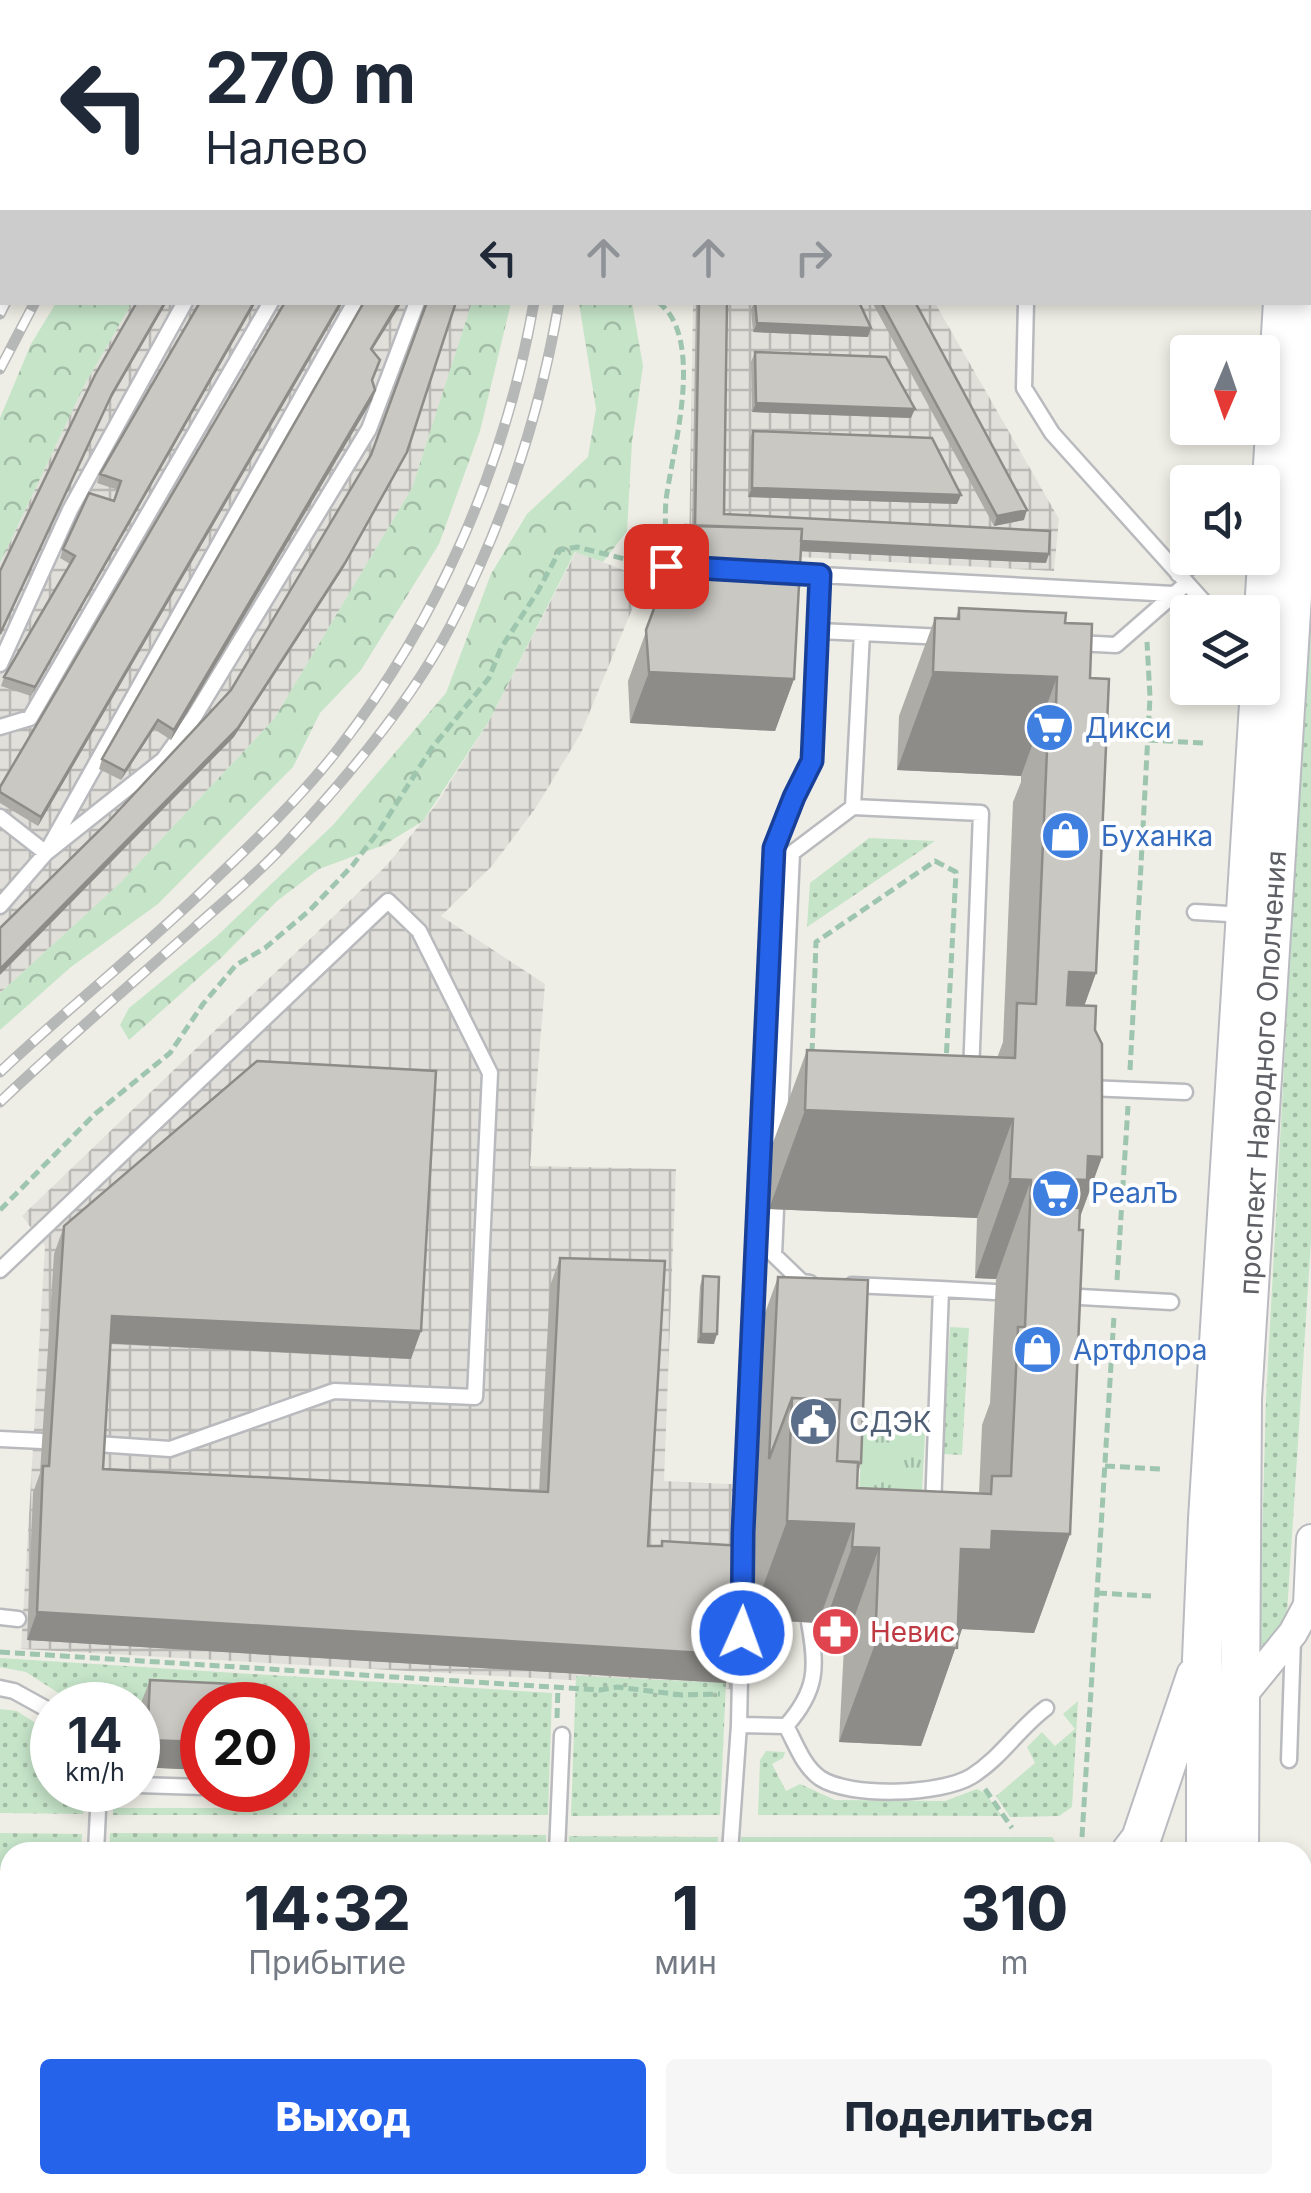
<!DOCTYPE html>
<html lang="ru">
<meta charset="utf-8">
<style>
:root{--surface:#fff;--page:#f6f6f7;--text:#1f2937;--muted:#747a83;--accent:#2563eb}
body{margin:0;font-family:Inter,sans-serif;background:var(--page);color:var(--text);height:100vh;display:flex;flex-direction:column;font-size:38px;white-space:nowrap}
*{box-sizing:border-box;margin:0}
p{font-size:32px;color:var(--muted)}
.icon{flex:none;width:55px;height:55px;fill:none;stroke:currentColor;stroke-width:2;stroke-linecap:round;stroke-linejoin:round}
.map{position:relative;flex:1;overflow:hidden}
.panel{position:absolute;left:0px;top:1842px;width:1312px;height:352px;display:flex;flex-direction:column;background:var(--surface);border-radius:30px 30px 0 0;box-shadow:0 5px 15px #0003}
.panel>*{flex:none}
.guide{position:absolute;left:0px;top:0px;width:1312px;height:305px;box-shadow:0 5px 15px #0003;background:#fff;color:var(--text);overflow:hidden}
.needle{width:65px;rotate:182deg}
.controls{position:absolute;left:1170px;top:335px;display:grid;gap:20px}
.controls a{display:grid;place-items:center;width:110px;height:110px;border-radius:10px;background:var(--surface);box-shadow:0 5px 15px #0003;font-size:50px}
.speed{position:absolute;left:30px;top:1682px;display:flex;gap:20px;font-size:50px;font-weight:700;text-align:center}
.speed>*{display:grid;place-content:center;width:130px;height:130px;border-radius:50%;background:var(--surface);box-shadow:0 5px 15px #0003;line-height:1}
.speed small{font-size:25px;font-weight:400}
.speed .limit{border:15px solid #d22;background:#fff;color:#111}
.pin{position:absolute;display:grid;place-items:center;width:85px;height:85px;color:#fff;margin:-42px;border-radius:20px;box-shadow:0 5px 15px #0006}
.me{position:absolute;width:110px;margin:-55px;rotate:2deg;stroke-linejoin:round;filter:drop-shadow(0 0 8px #0008)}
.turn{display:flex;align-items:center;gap:35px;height:210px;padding:0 40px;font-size:45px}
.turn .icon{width:130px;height:130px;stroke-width:2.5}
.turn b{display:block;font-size:70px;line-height:85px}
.lanes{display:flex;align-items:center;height:95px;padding:0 40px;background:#0003;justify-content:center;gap:50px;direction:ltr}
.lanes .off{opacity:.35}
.eta{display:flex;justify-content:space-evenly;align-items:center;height:170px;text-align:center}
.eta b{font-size:60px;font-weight:800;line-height:70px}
.primary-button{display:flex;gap:20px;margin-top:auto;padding:20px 40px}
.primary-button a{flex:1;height:115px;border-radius:10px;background:var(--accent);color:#fff;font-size:40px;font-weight:800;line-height:115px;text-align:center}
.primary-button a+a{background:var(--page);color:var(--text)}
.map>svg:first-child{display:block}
.industrial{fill:url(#industrial-grid)}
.grass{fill:url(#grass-dots)}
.forest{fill:url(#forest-crowns)}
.park{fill:url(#park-tufts)}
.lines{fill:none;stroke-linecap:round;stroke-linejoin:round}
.lane-casing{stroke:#b8babe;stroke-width:19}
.street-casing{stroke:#b8babe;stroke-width:32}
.secondary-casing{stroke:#b9bbc0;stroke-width:42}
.primary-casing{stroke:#e6d167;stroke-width:48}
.path{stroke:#9ec5ad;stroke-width:5;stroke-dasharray:10 5;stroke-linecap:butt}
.lane{stroke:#fff;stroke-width:14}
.street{stroke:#fff;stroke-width:28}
.secondary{stroke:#fff;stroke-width:38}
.primary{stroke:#f9f5b1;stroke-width:42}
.rail-casing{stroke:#b6b7b7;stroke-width:11}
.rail{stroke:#fff;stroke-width:8;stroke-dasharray:22;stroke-linecap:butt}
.wall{fill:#aeaca7}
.shaded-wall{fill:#8d8c88}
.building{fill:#cac8c2;stroke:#8d8c88;stroke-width:2.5}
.route-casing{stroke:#184099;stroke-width:25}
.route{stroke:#2563eb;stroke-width:18}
.labels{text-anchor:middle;stroke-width:8;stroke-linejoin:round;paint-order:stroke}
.shop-label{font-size:28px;fill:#366cbe;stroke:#fff;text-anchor:start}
.street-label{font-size:28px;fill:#5e6065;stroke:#fff}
.service-label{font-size:28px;fill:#4e5e75;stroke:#fff;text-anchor:start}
.health-label{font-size:28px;fill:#be3a42;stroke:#fff;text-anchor:start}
</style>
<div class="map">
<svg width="1311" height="2193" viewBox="0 0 1311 2193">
<defs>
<pattern id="industrial-grid" width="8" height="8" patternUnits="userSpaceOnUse" patternTransform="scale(2.5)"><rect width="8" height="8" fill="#e1dfda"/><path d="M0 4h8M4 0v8" fill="none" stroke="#bab8b4"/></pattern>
<pattern id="grass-dots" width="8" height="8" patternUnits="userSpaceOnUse" patternTransform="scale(2.5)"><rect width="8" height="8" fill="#c5e4c8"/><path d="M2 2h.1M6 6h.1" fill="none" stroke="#a3bca6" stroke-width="1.8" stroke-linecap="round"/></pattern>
<pattern id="forest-crowns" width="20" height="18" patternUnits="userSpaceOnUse" patternTransform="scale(2.5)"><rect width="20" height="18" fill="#c5e4c8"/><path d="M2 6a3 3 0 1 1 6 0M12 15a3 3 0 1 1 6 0" fill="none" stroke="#a3bca6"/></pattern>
<pattern id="park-tufts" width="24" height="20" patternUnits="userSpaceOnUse" patternTransform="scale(2.5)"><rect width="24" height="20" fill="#c5e4c8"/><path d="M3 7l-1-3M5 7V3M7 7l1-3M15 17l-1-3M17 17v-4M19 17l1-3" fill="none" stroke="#a3bca6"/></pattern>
</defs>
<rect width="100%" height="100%" fill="#efeee6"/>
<path class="industrial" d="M132 303H472L412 488 274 719 120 883 0 993V563L85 384Z
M693 303H935L1059 519 1054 571 689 551Z
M576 552 645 578 581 733 537 806 492 866 441 916 545 984 530 1166 676 1169 664 1481 752 1485 744 1690 21 1649 45 1246 22 1216 387 865 435 806 489 721Z"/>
<path class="grass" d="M1311 570V1241L1287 1613 1271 1641 1259 1649 1266 1399Z
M869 838 935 841 807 927 810 883Z
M950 1327 969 1328 962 1455 943 1454Z
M0 1658 552 1693 548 1815H113V1808H246L249 1790H288V1705H202V1711L138 1705H77L26 1672 0 1667Z
M576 1676 726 1683 720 1815 571 1816Z
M1078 1701 1072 1807 1059 1816 1010 1817 996 1796 1035 1763 1027 1747 1042 1732 1055 1746 1075 1729 1063 1714Z
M0 1709 17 1711 52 1734V1790H84L83 1814 0 1813Z
M766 1751 785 1752 783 1758 772 1764 786 1791 800 1784 835 1800 945 1801 977 1789 985 1793 1002 1816 758 1815 760 1760Z
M0 1833 82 1834 81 1852H10V1878H0Z
M110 1833 546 1835V1852H109Z
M569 1836 718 1837 717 1852H569Z
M741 1837H1052L1056 1843 1052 1849 1016 1852H740Z"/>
<path class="forest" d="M472 302 511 303 480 431 439 544 361 670 320 713 293 767 158 904 71 967 0 1030V993L120 883 274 719 412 488Z
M56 303H132L85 384 0 563V418L31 344Z
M579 303H632L643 366 632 442 627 531 603 562 575 552 489 721 423 821 384 845 319 869 277 901 222 957 129 1040 120 1025 129 1008 216 937 333 825 446 693 491 574 527 514 588 457 596 409Z"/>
<path class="park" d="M863 1413 926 1416 922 1490 906 1504 858 1514Z"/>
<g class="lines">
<defs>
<path id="lane" d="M424 0V2
M649 0 650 2
M731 0 732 2
M357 2 359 0
M916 2 918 0
M1082 2 1083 0
M1026 302 1024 388 1052 433 1213 612
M644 565 688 568
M784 573 1173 594
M1178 574 1205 559
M819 631 820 575
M1076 643 1116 645 1187 583
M0 664 70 510 185 302
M0 727 30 718 271 302
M853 807 981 813 971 1074
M0 817 46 853 163 760 194 717 369 429 417 302
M0 906 46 853 355 302
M1195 912 1245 915
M1088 1088 1185 1092
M779 1142 792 853 853 807 862 633 944 637
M776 1209 774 1255 802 1282 810 1283
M0 1270 388 901 419 931 490 1073 475 1397 334 1391 170 1449 96 1444
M852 1285 941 1289 933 1508
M941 1289 995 1292
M1062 1296 1171 1302
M0 1439 42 1441
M0 1617 18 1619
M0 1688 14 1691 52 1712
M739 1725 786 1726C818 1690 817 1667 809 1622
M786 1726C796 1744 803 1766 820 1778 850 1798 941 1795 972 1776 1002 1757 1018 1729 1046 1708
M1289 1760 1293 1639
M138 1785 202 1787
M96 1852 99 1790
M557 1852 562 1735
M730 1852 739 1725 743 1533 774 849 794 797 812 761 819 631 862 633"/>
<path id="street" d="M1241 1697 1293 1633 1308 1605 1311 1539
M662 2193V2185"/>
<g id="secondary">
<path d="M1301 2V0"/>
<path d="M1262 644 1283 302"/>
<path d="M1131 1852 1141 1839 1196 1676"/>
<path d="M1206 1852V1722L1202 1659 1208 1519 1260 688"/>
<path id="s1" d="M1239 1852 1242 1399 1311 291"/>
<path d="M1193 2193 1194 2185"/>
<path d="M1224 2193 1225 2185"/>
</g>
<path id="primary" d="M0 1903 10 1904
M1302 1910H1311
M0 1951H10
M1302 1971H1311"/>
</defs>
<use href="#lane" class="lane-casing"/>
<use href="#street" class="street-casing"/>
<use href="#secondary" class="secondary-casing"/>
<use href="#primary" class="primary-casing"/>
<path class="path" d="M591 0V2
M658 302C705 337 674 445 667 493 664 511 666 530 666 549
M1148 740 1203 743
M812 1053 816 942 935 861 956 872 946 1062
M1130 1070 1150 697 1147 642
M0 1210 95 1114 170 1053 203 1004 236 965 265 948 310 910 352 866 379 831 431 749 489 678 501 648 538 591 560 550 577 547 625 559
M1117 1280 1128 1106
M1105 1466 1160 1469
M1097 1593 1151 1596
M0 1652 600 1690 617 1687 682 1695 720 1694
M557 1718 558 1686
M985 1789 1012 1828
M1082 1837 1114 1316
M0 2059 10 2053
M1302 2151 1311 2152"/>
<use href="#lane" class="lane"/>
<use href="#street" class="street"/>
<use href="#secondary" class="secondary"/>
<use href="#primary" class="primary"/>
<defs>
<path id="rail" d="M539 0 540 2
M567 0V2
M105 2 106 0
M131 2 132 0
M168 2 170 0
M200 2 201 0
M0 191 2 187
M0 240 2 235
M0 314 6 302
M0 369 35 302
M0 1072C70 1006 146 947 214 880 257 839 302 796 339 748 439 619 506 463 534 302
M0 1102C62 1043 128 987 192 930 224 901 258 874 287 842 346 779 411 702 451 625 504 523 540 415 559 302"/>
</defs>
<use href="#rail" class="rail-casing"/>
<use href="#rail" class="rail"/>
</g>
<path class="wall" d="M838 0H906L904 2H838Z
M200 302H256L31 696 1 686 4 677 70 564 60 558 63 549 114 501 118 490 97 483 100 474Z
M285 302H343L38 826 0 803V787Z
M364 302H402L372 350V400L171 740 154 729 121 780 99 769 102 759Z
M696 302H727L724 514 1046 563 801 551 794 679 775 731 630 723 628 681 685 525H692Z
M754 302H859L868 337 753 332 751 310Z
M872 302H915L1024 520 994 526Z
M755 352 911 418 752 412 751 362Z
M753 431 961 495 957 504 748 497 749 440Z
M959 608 1065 623 1090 678 1096 973 1084 1006 1095 1030 1102 1157 1080 1217 1070 1534 1034 1633 962 1629 921 1746 839 1742 844 1646 817 1645 818 1623 751 1619 765 1313 778 1277 861 1463 858 1473 857 1488 979 1493 982 1425 990 1403 996 1279 975 1278 977 1218 769 1209 771 1148 807 1050 997 1058 1003 1042 1013 802 1021 782V776L897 770 899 716 935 618H956Z
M64 1226 411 1359 110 1344 103 1469 539 1492 550 1286 560 1258 648 1546H661L662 1541 736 1655 726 1683 27 1640 33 1493 40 1473 54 1254Z
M703 1276 714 1344 697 1343 700 1286Z
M150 1680 202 1705V1770L138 1767 139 1708Z
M10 2185H590L589 2193H0Z"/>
<path class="shaded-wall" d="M165 302H167L108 404 0 636 112 394Z
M254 302H256L31 696 35 687Z
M341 302H343L38 826 41 817Z
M399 302H402L367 358 371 349Z
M757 323 871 328 868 337 753 332Z
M375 390 372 400 171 740 174 730Z
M756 403 915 409 911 418 752 412Z
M407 452 403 461 341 572 234 737 0 975V969L238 728Z
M752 488 961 495 957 504 748 497Z
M1027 510 1024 520 994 526 997 516Z
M695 536 1049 554 1046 563 692 546Z
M649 672 794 679 775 731 630 723Z
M933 672 1057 677 1021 776 897 770Z
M158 720 154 729 121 780 125 771Z
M1069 972 1096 973 1061 1071Z
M805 1110 1013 1119 977 1218 769 1209Z
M1088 1156 1102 1157 1066 1255H1059L1065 1179Z
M1010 1179 1031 1180 996 1279 975 1278Z
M112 1316 421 1331 411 1359 102 1343Z
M701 1334H717L714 1344 697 1343Z
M787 1521 854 1524 818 1623 751 1619Z
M992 1531 1070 1534 1034 1633 962 1629 921 1746 839 1742 875 1644 961 1549Z
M852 1547 879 1548 844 1646 817 1645Z
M37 1612 736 1655 726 1683 27 1640Z
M147 1740 202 1742V1770L138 1767Z
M27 2185H184L181 2193 98 2188 96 2193H24Z
M195 2185H332L330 2193H192Z
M336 2185H437L434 2193H333Z"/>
<path class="building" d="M314 0H341L339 2H312Z
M376 0H406L410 2H374Z
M441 0H474V2H441Z
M625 0H647L648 2H626Z
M670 0H687L688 2H671Z
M696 0H726L727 2H697Z
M752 0H824L825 2H754Z
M851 0H902L901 2H854Z
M926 0H966L965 2H924Z
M137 302H165L112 394 0 634V571L95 375Z
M200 302H254L35 687 4 677 75 556 63 549 89 493 114 501 121 481 100 474Z
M285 302H341L41 817 0 792V787Z
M364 302H399L371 349 380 360 372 380 375 390 174 730 158 720 125 771 102 759Z
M427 302H456L407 452 345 563 238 728 0 969V928L107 823 231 690 371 455Z
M699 302H727L724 514 1050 531 1049 554 801 541 802 529 695 526Z
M755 302H859L871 328 757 323Z
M881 302H915L1027 510 997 516Z
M755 352 886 357 915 409 756 403Z
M753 431 932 438 961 495 752 488Z
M685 525 802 529 794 679 649 672 646 630Z
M959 608 1066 613 1065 623 1092 624 1090 678 1109 679 1096 973 1069 972 1068 988 1067 1005 1096 1006 1095 1030 1102 1044V1157L1088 1156 1087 1180 1065 1179 1064 1207 1080 1208 1079 1230H1083L1070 1534 992 1531 991 1550 961 1549 957 1648 875 1644 879 1548 852 1547 854 1524 787 1521 792 1398 840 1400 837 1461 858 1462 857 1488 991 1494 992 1476H1011L1018 1327H1025L1031 1180 1010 1179 1013 1119 805 1110 807 1050 1015 1058 1017 1003 1036 1004 1049 704H1056L1057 677 933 672 935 618 959 619Z
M257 1061 436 1071 421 1331 112 1316 103 1469 548 1492 560 1258 665 1261 648 1546H662V1541L743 1546 736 1655 37 1612 43 1466H49L64 1226Z
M703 1276 719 1277 717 1334H701Z
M778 1277 868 1280 861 1463 837 1461 840 1400 792 1398 769 1459Z
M150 1680 254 1685 253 1705H202V1742L147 1740Z
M0 2070H10V2185H40V2193H0Z
M445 2185H590L589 2193H445Z
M750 2185H1041V2193H755Z
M1145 2185H1148L1169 2190 1167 2193H1144Z
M98 2188 183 2191V2193H97Z"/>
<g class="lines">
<defs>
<path id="route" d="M666 566 820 575 812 761 794 797 774 848 743 1533 742 1633"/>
</defs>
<use href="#route" class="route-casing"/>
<use href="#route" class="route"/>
</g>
<defs>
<symbol id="supermarket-disc" viewBox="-11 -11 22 22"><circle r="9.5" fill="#3f7fe0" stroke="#fff"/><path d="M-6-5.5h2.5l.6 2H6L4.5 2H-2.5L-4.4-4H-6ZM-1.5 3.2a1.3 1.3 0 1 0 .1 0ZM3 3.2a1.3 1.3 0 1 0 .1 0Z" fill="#fff"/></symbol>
<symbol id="shop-disc" viewBox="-11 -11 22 22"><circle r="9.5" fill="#3f7fe0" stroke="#fff"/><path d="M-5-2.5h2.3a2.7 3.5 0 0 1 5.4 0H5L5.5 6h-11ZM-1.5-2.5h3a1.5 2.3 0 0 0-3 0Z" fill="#fff"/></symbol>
<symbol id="civic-disc" viewBox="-11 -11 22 22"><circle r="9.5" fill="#5c6f8a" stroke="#fff"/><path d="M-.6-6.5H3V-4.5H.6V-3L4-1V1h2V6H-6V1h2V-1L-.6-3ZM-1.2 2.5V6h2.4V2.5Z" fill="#fff"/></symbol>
<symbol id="pharmacy-disc" viewBox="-11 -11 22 22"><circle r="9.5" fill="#e0444e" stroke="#fff"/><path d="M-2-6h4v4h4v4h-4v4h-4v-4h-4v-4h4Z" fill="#fff"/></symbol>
</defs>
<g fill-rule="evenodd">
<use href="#supermarket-disc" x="1022" y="700" width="55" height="55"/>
<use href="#shop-disc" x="1038" y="808" width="55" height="55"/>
<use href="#supermarket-disc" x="1028" y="1166" width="55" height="55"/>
<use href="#shop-disc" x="1010" y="1322" width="55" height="55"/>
<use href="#civic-disc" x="786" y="1394" width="55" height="55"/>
<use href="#pharmacy-disc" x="808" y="1604" width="55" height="55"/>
</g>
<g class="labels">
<g class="shop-label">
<text x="1085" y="738">Дикси</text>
<text x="1101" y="846">Буханка</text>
<text x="1091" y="1203">РеалЪ</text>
<text x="1073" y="1360">Артфлора</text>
</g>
<g class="street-label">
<text dy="10" stroke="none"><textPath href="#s1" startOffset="780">проспект Народного Ополчения</textPath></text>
</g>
<g class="service-label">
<text x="849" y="1432">СДЭК</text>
</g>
<g class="health-label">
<text x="870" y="1642">Невис</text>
</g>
</g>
</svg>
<div class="controls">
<a><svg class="needle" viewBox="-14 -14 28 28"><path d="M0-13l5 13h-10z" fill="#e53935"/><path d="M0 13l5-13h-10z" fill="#747a83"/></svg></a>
<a><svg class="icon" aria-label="sound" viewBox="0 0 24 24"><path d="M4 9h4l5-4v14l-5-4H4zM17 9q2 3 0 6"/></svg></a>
<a><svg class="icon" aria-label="layers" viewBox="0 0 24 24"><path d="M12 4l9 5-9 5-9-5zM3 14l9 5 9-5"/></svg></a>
</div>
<div class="speed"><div>14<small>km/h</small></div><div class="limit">20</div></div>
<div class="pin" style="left:666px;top:566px;background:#d93025"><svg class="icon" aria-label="arrive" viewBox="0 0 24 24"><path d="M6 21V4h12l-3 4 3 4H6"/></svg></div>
<svg class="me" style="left:742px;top:1633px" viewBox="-20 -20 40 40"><circle r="17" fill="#2563eb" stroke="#fff" stroke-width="3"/><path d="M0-11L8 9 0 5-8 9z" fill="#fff"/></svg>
<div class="guide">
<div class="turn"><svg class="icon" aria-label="left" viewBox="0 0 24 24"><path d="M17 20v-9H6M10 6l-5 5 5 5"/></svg><div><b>270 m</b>Налево</div></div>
<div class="lanes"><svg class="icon" aria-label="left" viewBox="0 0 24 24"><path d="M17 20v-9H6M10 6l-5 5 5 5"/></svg><svg class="icon off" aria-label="ahead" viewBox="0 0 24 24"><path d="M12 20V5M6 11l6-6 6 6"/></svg><svg class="icon off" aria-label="ahead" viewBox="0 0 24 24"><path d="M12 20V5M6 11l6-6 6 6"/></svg><svg class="icon off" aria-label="right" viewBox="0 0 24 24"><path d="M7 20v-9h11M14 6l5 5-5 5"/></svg></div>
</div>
<section class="panel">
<div class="eta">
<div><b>14:32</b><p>Прибытие</p></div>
<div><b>1</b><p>мин</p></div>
<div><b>310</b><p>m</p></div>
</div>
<div class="primary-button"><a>Выход</a><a>Поделиться</a></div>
</section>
</div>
